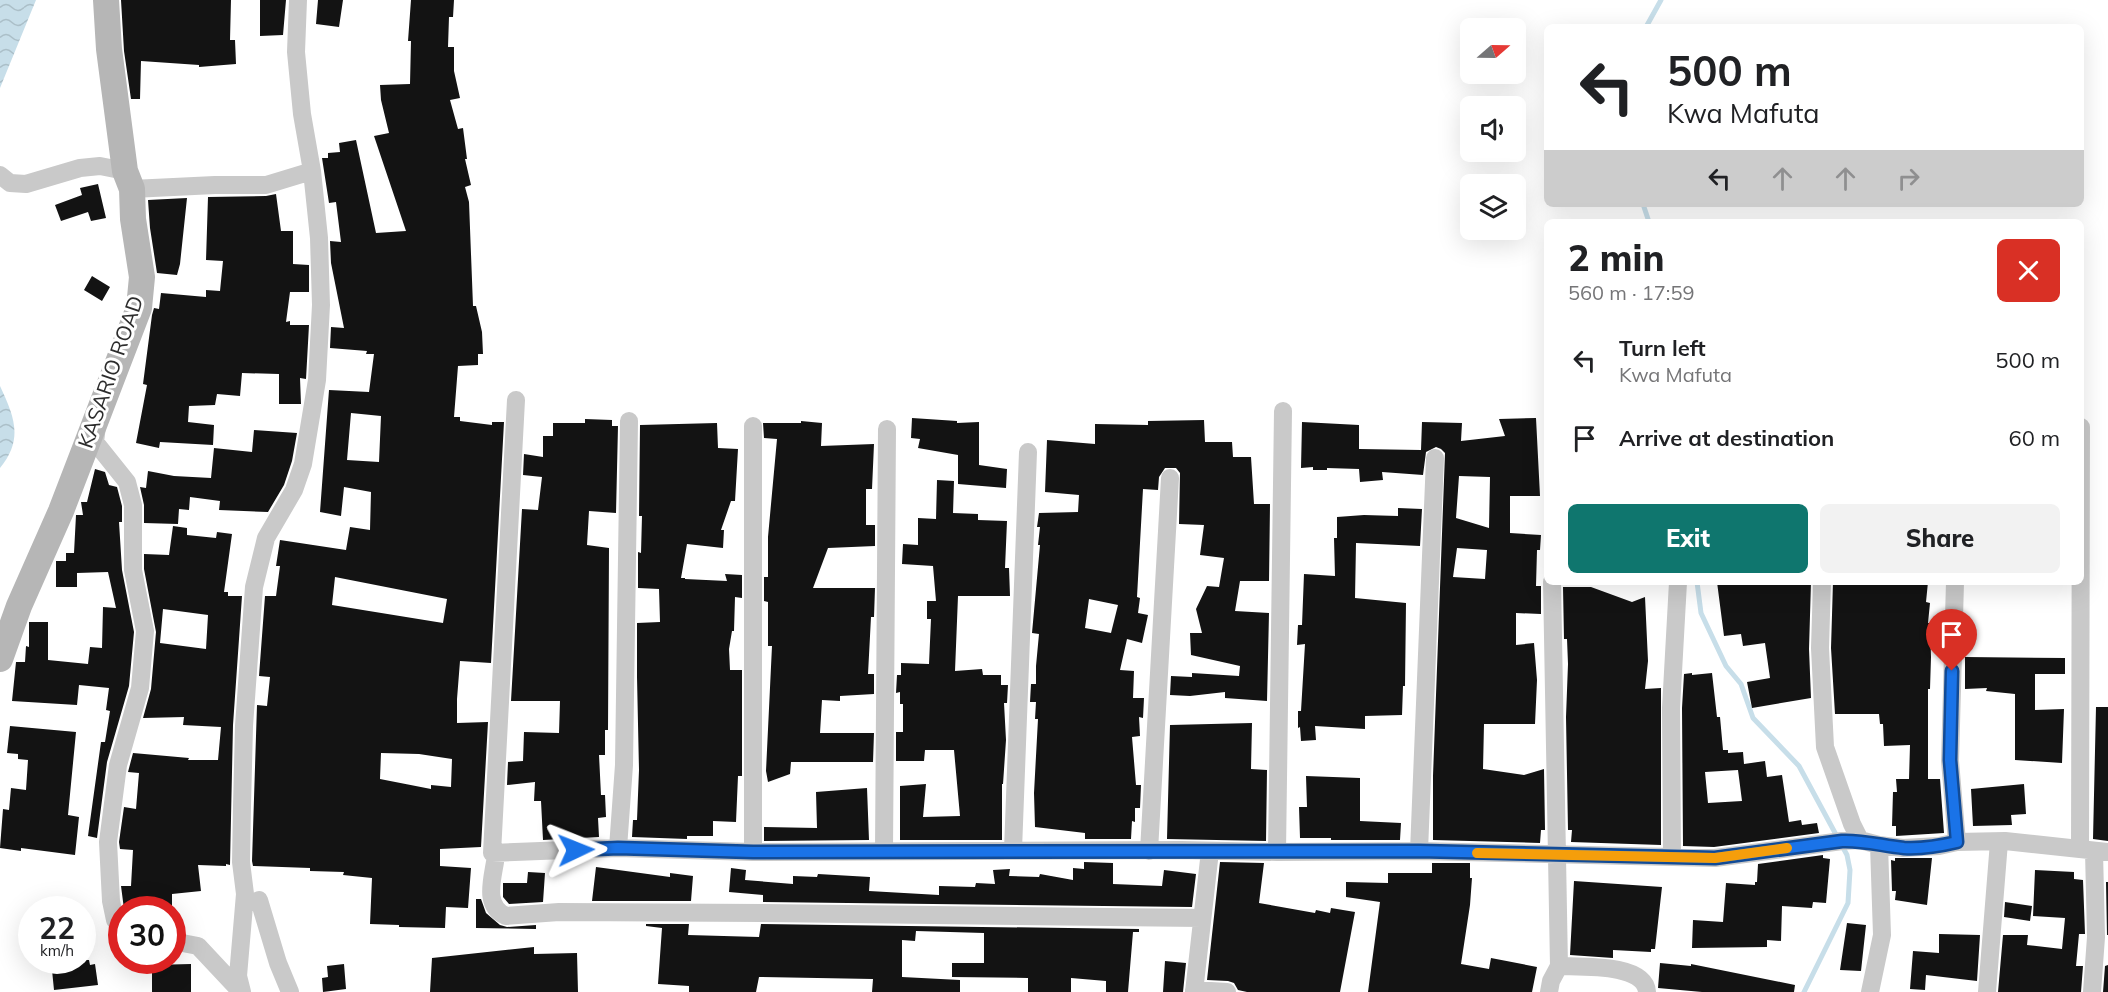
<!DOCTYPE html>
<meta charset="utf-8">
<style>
:root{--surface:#fff;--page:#f2f2f2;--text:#202124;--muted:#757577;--accent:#0f766e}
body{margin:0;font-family:Mulish,sans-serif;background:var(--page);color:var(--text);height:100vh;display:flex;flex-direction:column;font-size:22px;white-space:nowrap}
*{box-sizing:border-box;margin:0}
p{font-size:20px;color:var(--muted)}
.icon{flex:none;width:33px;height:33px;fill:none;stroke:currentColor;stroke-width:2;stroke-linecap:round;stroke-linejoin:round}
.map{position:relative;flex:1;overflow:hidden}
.details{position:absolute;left:1544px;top:219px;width:540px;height:366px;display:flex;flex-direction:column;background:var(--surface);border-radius:9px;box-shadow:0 6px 24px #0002}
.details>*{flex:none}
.guide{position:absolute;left:1544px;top:24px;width:540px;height:183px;border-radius:9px;box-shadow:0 6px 24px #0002;background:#fff;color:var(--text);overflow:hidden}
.needle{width:39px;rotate:70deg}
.buttons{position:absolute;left:1460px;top:18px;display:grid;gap:12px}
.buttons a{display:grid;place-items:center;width:66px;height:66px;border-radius:9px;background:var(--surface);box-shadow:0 6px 24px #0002;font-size:30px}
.speed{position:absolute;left:18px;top:896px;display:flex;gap:12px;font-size:30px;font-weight:700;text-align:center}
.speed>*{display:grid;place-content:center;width:78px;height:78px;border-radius:50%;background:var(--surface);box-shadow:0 6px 24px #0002;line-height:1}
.speed small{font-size:15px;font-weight:400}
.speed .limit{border:9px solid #d22;background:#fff;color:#111}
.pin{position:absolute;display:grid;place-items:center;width:51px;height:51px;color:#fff;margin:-62px -26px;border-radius:50% 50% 50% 0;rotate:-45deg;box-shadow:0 0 6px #0007}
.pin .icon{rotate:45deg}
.me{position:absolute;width:66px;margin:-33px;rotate:88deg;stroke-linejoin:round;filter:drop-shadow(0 0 4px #0008)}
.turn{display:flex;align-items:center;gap:21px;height:126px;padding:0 24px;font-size:27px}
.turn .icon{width:78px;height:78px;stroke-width:2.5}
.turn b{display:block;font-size:42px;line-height:51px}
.lanes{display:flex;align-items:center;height:57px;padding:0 24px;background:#0003;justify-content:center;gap:30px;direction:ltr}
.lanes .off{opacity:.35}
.round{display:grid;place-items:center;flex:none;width:63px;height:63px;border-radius:9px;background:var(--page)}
.summary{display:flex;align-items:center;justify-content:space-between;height:102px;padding:0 24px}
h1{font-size:36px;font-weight:800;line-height:45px}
.cta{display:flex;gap:12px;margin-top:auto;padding:12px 24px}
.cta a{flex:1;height:69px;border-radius:9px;background:var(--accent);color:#fff;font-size:24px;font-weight:800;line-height:69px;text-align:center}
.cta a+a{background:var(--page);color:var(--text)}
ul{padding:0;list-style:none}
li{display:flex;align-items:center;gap:18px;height:78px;padding:0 24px}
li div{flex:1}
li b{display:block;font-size:22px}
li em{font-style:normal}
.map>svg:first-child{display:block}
.water{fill:url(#water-waves)}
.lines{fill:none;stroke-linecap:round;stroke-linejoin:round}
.stream{stroke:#c7dee9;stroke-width:5}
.building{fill:#131313;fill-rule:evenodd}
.street{stroke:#c9c9c9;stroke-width:18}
.secondary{stroke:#b6b6b6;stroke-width:26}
.route-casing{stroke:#114b97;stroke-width:15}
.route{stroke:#1a73e8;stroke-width:10}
.slow{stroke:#f59e0b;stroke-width:10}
.labels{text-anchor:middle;stroke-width:6;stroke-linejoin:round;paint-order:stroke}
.street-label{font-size:21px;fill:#2c2c2c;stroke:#fff}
</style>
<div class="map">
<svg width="2108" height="992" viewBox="0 0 2108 992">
<defs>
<pattern id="water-waves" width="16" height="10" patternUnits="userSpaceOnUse" patternTransform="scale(1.5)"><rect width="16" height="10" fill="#c7dee9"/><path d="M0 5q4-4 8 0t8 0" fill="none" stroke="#abbfc8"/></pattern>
</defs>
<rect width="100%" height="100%" fill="#fff"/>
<path class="water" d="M0 0H36L0 88Z
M0 386C14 416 24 439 0 468Z"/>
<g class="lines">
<path class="stream" d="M1646 27 1661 0
M1643 204 1649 222
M1697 582 1701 613 1726 666 1741 684 1753 718 1799 766 1847 855 1850 870 1848 903 1804 992"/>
</g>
<path class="building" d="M121 0H231L230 40H235L236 64 199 67V65L141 61 140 99H131L124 51Z
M260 0H286L283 35 260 36Z
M318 0H343L339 27 316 24Z
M411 0H454L453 17H449L448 47H454V71L460 98 450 100 458 129 463 128 467 159H465L471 185 465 187 469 202 473 306H476L482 332 483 354H478V365L458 366 454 417H460V421L492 425V422H504L491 663 460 661 457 699V723L488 722 481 847 440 849V866L471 868 468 908 446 907 445 928 399 927V925L370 924 372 878 343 875 344 872 310 871V868L253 866 252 861 257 705 267 706 270 677 259 676 265 596H276L280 566H276L280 540 346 550 350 527 370 530 371 492 344 487 341 516 320 512 329 390 369 392 374 354H366L367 351 330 348 331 327 344 328 331 263 330 241 341 242 336 202 329 203 322 158H328V153L340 152 339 143 356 140 376 233 406 231 374 136 389 133 381 100 380 85 410 84 411 41H408ZM351 413 381 416 379 462 347 460ZM335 577 447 599 443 623 332 605ZM381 753 419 754 452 759 451 787 431 785V789L380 779Z
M98 184 106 218 91 221 88 212 61 221 55 205 82 195 80 188Z
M276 194 281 231H293V264L309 265V292H290L286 322 290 321V325H309L306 379 300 378 301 404H279V374L242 373 240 396 217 394 215 405 189 406 188 422 214 425 213 445 160 442 159 448 136 443 147 385 143 384 152 315 154 308 159 309 161 293 206 297V290L220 291 223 261 206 260 208 197 266 196Z
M187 198 180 264 177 275 157 273 150 228 148 200Z
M92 276 110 287 102 301 84 290Z
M912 418 957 421V423L979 422V465L1007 469 1006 488 958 484V455L918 448 920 439 911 438Z
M1536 418 1540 496H1510V533L1541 535 1540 550H1537L1536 586H1541V614L1516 613V645L1534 643 1537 680 1535 724H1484L1483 769 1524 775 1544 769 1545 830H1541L1540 843 1433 840V776L1445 453 1441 449 1436 447 1426 452 1423 475 1382 472 1383 480 1360 482 1359 469 1327 468V470H1313V467L1301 468 1302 422 1359 425V449L1421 450 1422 422 1462 423 1461 441 1505 436 1499 419ZM1459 476 1490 477 1489 528 1456 518ZM1457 548 1487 550 1485 579 1453 577Z
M585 419 612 420V426H618L616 513 589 511 587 545 609 548 608 730H605V755H599L601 795H605L606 817 598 818 599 837 543 840 541 801H534L535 782 507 785 508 762 523 761 524 732 559 733 560 701H511L522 509 538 510 542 477 523 475 524 454 543 457V436H553V423H585Z
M1204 420 1205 442H1232L1233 457H1251L1254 504H1270L1269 581H1240L1235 611 1269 613 1267 701 1225 698V692L1190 696 1170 695 1171 676 1192 677V673L1239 676 1240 666 1191 655 1190 633H1202L1196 609 1207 586 1219 587 1224 558 1200 555 1204 525 1179 524 1180 473 1176 468H1165L1159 477 1158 490 1143 489 1137 597 1140 598 1138 613 1148 615 1142 643 1127 639 1120 670 1134 671 1133 698H1144L1143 718 1139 717 1140 736 1132 737 1136 785H1141L1140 808H1135V822L1132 821 1131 839H1085V833L1035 827 1034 793 1038 719H1035L1036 702H1030L1031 684H1036V666L1039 634 1032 633 1040 545H1038L1040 527H1037L1039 513 1078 512 1079 495 1045 492 1047 440 1095 444V424L1148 425V421ZM1089 599 1118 605 1111 633 1085 628Z
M801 421 822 423 821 446 874 444 872 489H866V525H875V546L828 548 813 588H875L874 617H871L868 674H874V694L840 696V701L822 700 820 733H874L873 762H791L790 774 768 782 766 771 772 646H768V602L764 601V577H768V537L777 439 764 438 763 423H801Z
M717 423 718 448 738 449 735 501H731L721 530H724L723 548 687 544 681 578H685V579L727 581 725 574 742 575V598L735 597 734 631H732L729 649 730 670H742V776H738L736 822 713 821V836H687V839L632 837 633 820H637L639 770 637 677V623L660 622 659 589 638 588V552L641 553 642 516H639L640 425Z
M254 430 297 433 292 461 284 485 268 512 219 510 220 501 190 497 189 510 179 509 178 524 144 523V505L140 487 146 488 148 471 174 476 211 478 214 448 252 452Z
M95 469 105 472 109 485 117 487 122 506V522H119L122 570 134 632 129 686 107 762 97 838 88 836 101 742H105L110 711 106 710 109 688 79 685 77 705 12 701 16 662H25L26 646 29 647V622H48V660L88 664 90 647 102 648 103 607 116 608 108 572 77 573V587H56V561H66V553H74L76 515H83L81 502H87Z
M937 480 954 481 953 513 978 514V520L1007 521 1005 568H1009L1010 596H958L955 671 982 669 983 675H1001V685H1008L1007 703H1004L1006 740 1003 784H1002V840H900V786L926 784 923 817 960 816 954 750H925L924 761H896V732H903V704H900V692L896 693 897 675H901V663L929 664 931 619H927V601H936L933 566 902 564 903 544 918 545V518L936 519Z
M1398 508 1422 509 1420 546 1356 543 1355 598 1406 603 1405 686H1403L1402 715 1365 716V729L1315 726 1316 740 1301 741 1300 727 1298 728V711H1301L1305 644 1297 645 1298 625H1302L1304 574 1335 576 1334 538H1337V517L1364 515 1398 516Z
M173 526 187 528V535L216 538 217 532 232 534 224 592H228V596H242L233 725 230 865 226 864V866L198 865 201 891 172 894V909H124L121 886H131L133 850 120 849 119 842 124 807 136 809 139 773 128 772 133 753 189 758 188 760H218L221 727 183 725 184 717 143 718 151 689 156 632 144 569V554L169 555ZM163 609 208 615 206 649 160 643Z
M1717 582H1811L1809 649 1811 698 1752 708 1747 682 1770 678 1765 643 1743 646 1741 634 1724 636Z
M1833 582H1928L1926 602 1930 603 1928 623H1930L1931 657 1930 689H1928V779H1940L1944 833 1896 836V826H1892L1893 792H1897L1896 779H1909L1910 745 1884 746 1883 724H1880L1879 714H1835L1831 648Z
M1563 587H1591L1632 602 1645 597 1648 661 1645 689 1661 688V845L1571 842 1572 830H1568L1566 717 1568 664 1567 639H1564Z
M1965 657 2065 658V674H2035V710L2064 709 2062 763 2015 760V694L1986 691 1987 688 1965 689Z
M1692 673V675L1712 673 1717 717H1720L1723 750H1728V753L1743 752 1744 764 1765 761 1767 777 1782 775 1789 822 1801 820 1802 825 1817 823 1819 833 1714 847 1683 846 1682 708 1684 674ZM1738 770 1742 801 1708 803 1705 772Z
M2096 707H2108V841L2093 839Z
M1252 723 1251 769 1267 770 1266 841 1167 839 1170 725Z
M10 726 76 732 68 815 79 817 75 855 21 848V851L0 848 3 809 9 810 11 788 26 790 28 760 18 759V754L7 753Z
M1306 776 1360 778V821L1401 823 1400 840H1331V838H1300L1299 807H1307Z
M2024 784 2026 814 2011 815 2012 825 1973 826 1971 789Z
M867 788 869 840 764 841V827L817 828 816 792Z
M1823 855V858L1830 859 1826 903 1813 902 1812 908 1782 906 1781 941 1767 940V947L1692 948 1693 920 1723 922 1726 883 1755 885V882H1757L1758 864Z
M1895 858H1932L1927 905 1895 900 1896 891H1892L1891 860 1895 861Z
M1084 862 1113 863V884L1162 886 1164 870 1196 874 1192 907 763 902V895L729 892 731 868 746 870 745 880 793 884V876L817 877 818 874 870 877 869 891 939 895V886L975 887 976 883 995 884 993 870 1010 869 1009 876 1039 877 1040 874 1073 880V868L1084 869Z
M1220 862 1264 863 1259 903 1315 913 1316 910 1330 913 1331 908 1355 912 1340 992H1247L1238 990 1234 983 1228 981 1207 980Z
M1432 863H1470V878H1472L1470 905 1461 964 1489 969 1491 958 1537 967 1532 992H1368L1380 902 1346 897V882L1388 883V873H1432Z
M596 867 670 877V873L693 876 691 901H592Z
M2035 870 2074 872V879L2083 880 2085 934H2079L2076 966H2083L2081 992H1998L2003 935H2028L2027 945 2062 949 2065 918 2033 916Z
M528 872 545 873 543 902 509 904 503 897V883H527Z
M1574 881 1662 887 1655 949H1651V952L1613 950V958L1570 955Z
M2106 882H2108V935H2107Z
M476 899H481L486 913 500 925 507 927 536 925V929L476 928Z
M2005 902 2032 906 2030 921 2004 917Z
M1847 923 1866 925 1861 971 1840 970Z
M646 924H689L688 935 759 937 761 924 1139 929V932H1133L1128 992H1106V981L1071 978V992H1028V978L952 977V963H984V933L916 931 915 941 902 940V977L960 980V992H872L873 979 759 977 756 992H689V986L658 984 662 928 646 926Z
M1939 934 1980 935 1977 981 1926 975 1925 990 1910 989 1913 951 1939 953Z
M534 947V954L577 953 578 992H430L432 958Z
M51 960H89L90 965 95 964 98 985 54 990Z
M1165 961 1186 963 1183 992H1163Z
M1660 963 1691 966V964L1795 985 1794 992H1702L1658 988Z
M191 964V992H152V965Z
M344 964 346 989 323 992 322 978 328 977 327 966Z
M2108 965V992H2103L2105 966Z"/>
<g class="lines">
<path class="street" d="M0 175 10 183 26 184 80 168 100 166 125 171
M132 189 215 185H266L312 171
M516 400 492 853 618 848 753 852 1181 850 1277 852 1419 851 1715 858 1842 841 1860 840 1879 845
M97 426 95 442 127 482 133 505V570L145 631 140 688 118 765 108 842 111 901 115 920 122 929
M1822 582 1820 648 1825 747 1852 824 1860 840
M1955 582 1950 761 1957 842 2005 841 2108 852
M618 848 624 765 629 421
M2080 849 2081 427
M1013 850 1028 452
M884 851 887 429
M1149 851 1170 478
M1419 851 1435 458
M753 852V426
M1277 852 1283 411
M1672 857 1671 708 1678 582
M495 862C492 881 484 906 506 916L559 912 764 913 1202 918
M259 900 278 963 290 992
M172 941 198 946 241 992
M1559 966C1580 967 1645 963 1647 992
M1194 990 1227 992
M242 992 238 976 245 894 241 862 242 806 244 726 254 587 266 538 294 490 303 464 317 380 321 305 319 238 312 171 302 114 296 52 298 0
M1194 992 1210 851
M1549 992 1551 981 1559 966 1552 582
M1870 992 1882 935 1879 845 1903 848 1939 846 1957 842
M1987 992 1999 842
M2092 992 2096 937 2094 851"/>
<path class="secondary" d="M0 659 19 606 61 511 139 308 142 277 133 219 132 189 125 171 109 49 106 0"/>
</g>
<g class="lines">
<defs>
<path id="route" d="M576 850 618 848 753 852 1419 851 1715 858 1842 841C1863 840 1883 846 1904 848 1921 849 1940 846 1957 842L1950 760 1952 671"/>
</defs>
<use href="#route" class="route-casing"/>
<use href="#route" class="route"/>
<path class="slow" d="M1477 853 1715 858 1787 848"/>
</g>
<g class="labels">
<g class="street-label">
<text transform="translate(111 372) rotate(-71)" y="7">KASARIO ROAD</text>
</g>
</g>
</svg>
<div class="buttons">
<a><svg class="needle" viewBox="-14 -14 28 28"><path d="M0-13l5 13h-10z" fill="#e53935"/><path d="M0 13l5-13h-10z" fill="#757577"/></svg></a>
<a><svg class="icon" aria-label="sound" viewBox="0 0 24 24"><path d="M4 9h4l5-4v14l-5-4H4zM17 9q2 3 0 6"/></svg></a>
<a><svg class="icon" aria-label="layers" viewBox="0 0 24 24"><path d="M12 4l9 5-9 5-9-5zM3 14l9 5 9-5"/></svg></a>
</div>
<div class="speed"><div>22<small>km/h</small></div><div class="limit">30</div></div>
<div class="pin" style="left:1952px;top:671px;background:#d93025"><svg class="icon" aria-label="arrive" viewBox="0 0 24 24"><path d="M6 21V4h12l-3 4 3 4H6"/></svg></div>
<svg class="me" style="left:576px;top:850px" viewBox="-20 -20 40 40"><path d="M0-17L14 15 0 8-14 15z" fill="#1a73e8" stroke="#fff" stroke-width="4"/></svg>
<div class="guide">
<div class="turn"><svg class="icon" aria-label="left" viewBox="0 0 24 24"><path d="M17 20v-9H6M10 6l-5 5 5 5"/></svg><div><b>500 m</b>Kwa Mafuta</div></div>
<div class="lanes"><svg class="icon" aria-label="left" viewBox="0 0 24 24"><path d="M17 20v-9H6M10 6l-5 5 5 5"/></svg><svg class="icon off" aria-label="ahead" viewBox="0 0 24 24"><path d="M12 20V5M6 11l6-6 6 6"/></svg><svg class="icon off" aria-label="ahead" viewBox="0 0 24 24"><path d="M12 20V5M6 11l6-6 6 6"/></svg><svg class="icon off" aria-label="right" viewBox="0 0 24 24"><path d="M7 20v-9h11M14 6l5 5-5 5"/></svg></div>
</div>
<section class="details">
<div class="summary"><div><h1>2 min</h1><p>560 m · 17:59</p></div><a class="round" style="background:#d93025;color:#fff"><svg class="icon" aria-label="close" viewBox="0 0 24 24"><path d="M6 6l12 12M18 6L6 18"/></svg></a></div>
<ul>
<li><svg class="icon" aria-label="left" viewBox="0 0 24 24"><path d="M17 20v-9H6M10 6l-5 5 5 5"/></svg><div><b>Turn left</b><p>Kwa Mafuta</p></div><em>500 m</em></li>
<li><svg class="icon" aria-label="arrive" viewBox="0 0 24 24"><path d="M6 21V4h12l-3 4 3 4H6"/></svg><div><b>Arrive at destination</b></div><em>60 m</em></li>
</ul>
<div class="cta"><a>Exit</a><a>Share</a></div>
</section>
</div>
